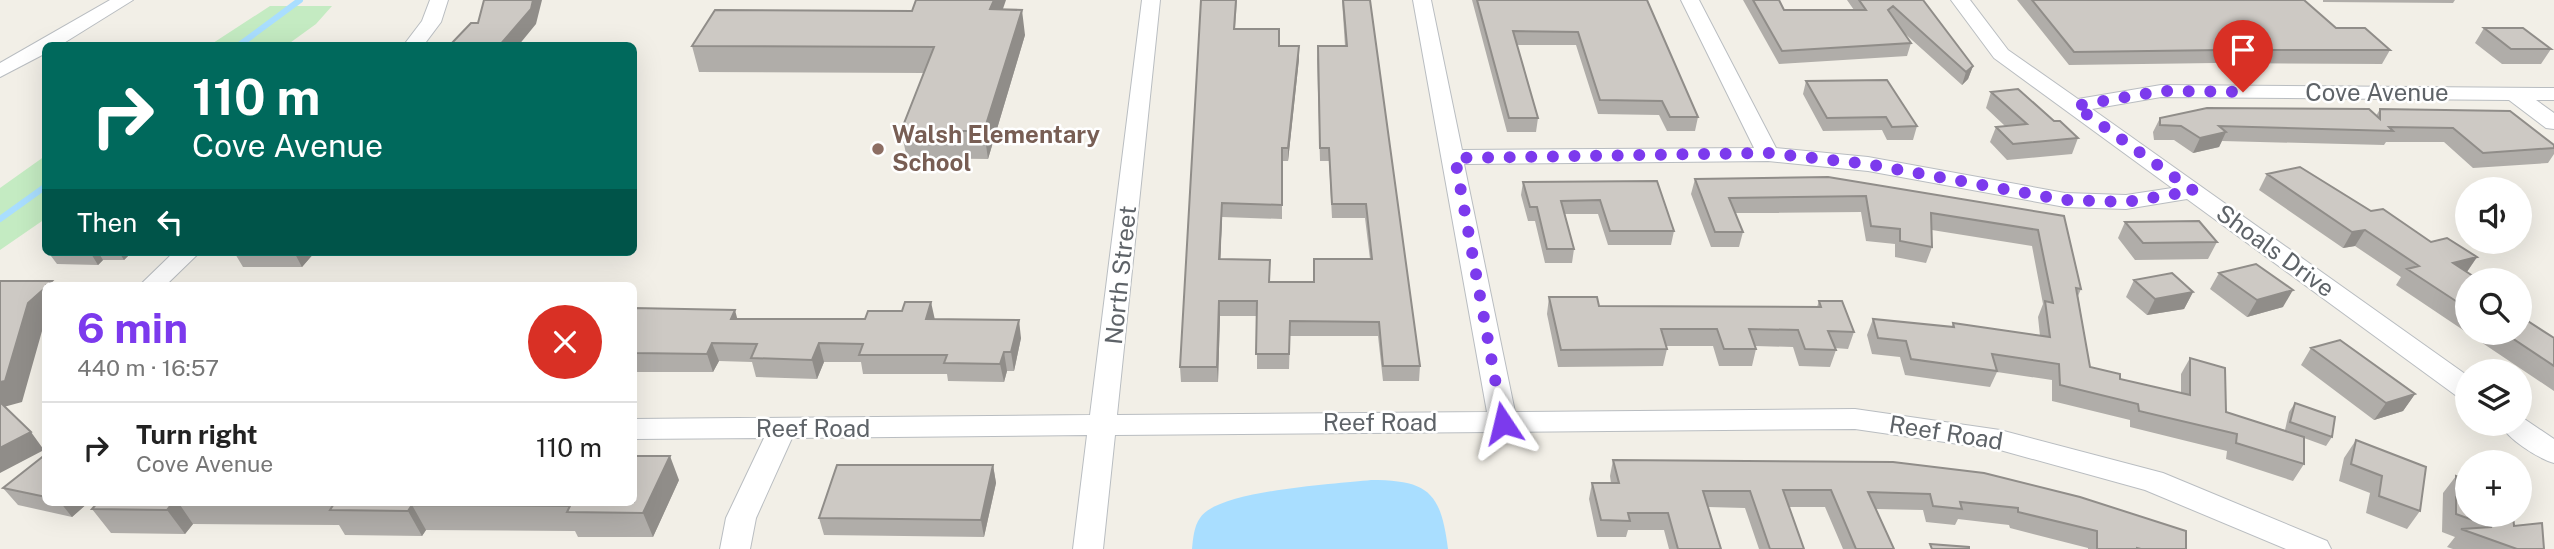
<!DOCTYPE html>
<meta charset="utf-8">
<style>
:root{--surface:#fff;--page:#f6f6f6;--text:#222;--muted:#767676;--line:#e0e0e0;--accent:#7c3aed}
body{margin:0;font-family:"Public Sans",sans-serif;background:var(--page);color:var(--text);height:100vh;display:flex;flex-direction:column;font-size:26px;white-space:nowrap}
*{box-sizing:border-box;margin:0}
p{font-size:23px;color:var(--muted)}
.icon{flex:none;width:38px;height:38px;fill:none;stroke:currentColor;stroke-width:2;stroke-linecap:round;stroke-linejoin:round}
.map{position:relative;flex:1;overflow:hidden}
.sheet{position:absolute;left:42px;top:282px;width:595px;height:224px;display:flex;flex-direction:column;background:var(--surface);border-radius:10px;box-shadow:0 7px 28px #0002}
.sheet>*{flex:none}
.guide{position:absolute;left:42px;top:42px;width:595px;height:214px;border-radius:10px;box-shadow:0 7px 28px #0002;background:#00695c;color:#fff;overflow:hidden}
.fabs{position:absolute;left:2455px;top:177px;display:grid;gap:14px}
.fabs a{display:grid;place-items:center;width:77px;height:77px;border-radius:50%;background:var(--surface);box-shadow:0 7px 28px #0002;font-size:35px}
.pin{position:absolute;display:grid;place-items:center;width:60px;height:60px;color:#fff;margin:-72px -30px;border-radius:50% 50% 50% 0;rotate:-45deg;box-shadow:0 0 7px #0007}
.pin .icon{rotate:45deg}
.me{position:absolute;width:77px;margin:-38px;rotate:350deg;stroke-linejoin:round;filter:drop-shadow(0 0 5px #0008)}
.turn{display:flex;align-items:center;gap:24px;height:147px;padding:0 35px;font-size:32px}
.turn .icon{width:91px;height:91px;stroke-width:2.5}
.turn b{display:block;font-size:49px;line-height:60px}
.then{display:flex;align-items:center;height:66px;padding:0 35px;background:#0003;gap:14px;font-size:26px}
.round{display:grid;place-items:center;flex:none;width:74px;height:74px;border-radius:37px;background:var(--page)}
.summary{display:flex;align-items:center;justify-content:space-between;height:119px;padding:0 35px}
h1{font-size:42px;font-weight:700;line-height:52px;color:var(--accent)}
ul{padding:0;list-style:none}
li{display:flex;align-items:center;gap:21px;height:91px;padding:0 35px;border-top:2px solid var(--line)}
li div{flex:1}
li b{display:block;font-size:26px}
li em{font-style:normal}
.map>svg:first-child{display:block}
.green{fill:#c4ebc2}
.water{fill:#a9deff}
.lines{fill:none;stroke-linecap:round;stroke-linejoin:round}
.stream{stroke:#a9deff;stroke-width:6}
.minor-casing{stroke:#b9bdc1;stroke-width:2}
.minor{fill:#fff;fill-rule:evenodd}
.wall{fill:#b0ada9}
.shaded-wall{fill:#908d89}
.building{fill:#cdc9c4;stroke:#908d89;stroke-width:2}
.route{stroke:#7c3aed;stroke-width:12;stroke-dasharray:0 21.6}
.education-dot{fill:#8d6e63;stroke:#fff;stroke-width:2.5}
.labels{text-anchor:middle;stroke-width:5;stroke-linejoin:round;paint-order:stroke}
.street-label{font-size:24px;fill:#5e6368;stroke:#fff}
.education-label{font-size:24px;font-weight:bold;fill:#785e54;stroke:#fff;text-anchor:start}
</style>
<div class="map">
<svg width="2554" height="549" viewBox="0 0 2554 549">
<rect width="100%" height="100%" fill="#f2efe7"/>
<path class="green" d="M270 6H332L316 24 287 45H210Z
M45 156V219L0 250V188Z"/>
<path class="water" d="M1371 480C1429 480 1441 493 1448 549H1192C1193 539 1194 526 1200 518 1217 490 1337 484 1371 480Z"/>
<g class="lines">
<path class="stream" d="M238 46 300 0
M0 219 46 186"/>
<defs>
<path id="minor" d="M110 0H133L59 46H46V53L0 77V63Z
M430 0H448L441 22 423 46H403L422 21Z
M1142 0H1160L1117 415 1487 412 1413 0H1431L1462 150 1754 148 1681 0H1699L1776 148 1868 157 2065 193 2126 195 2172 188 1994 58 1951 0H1970L2008 50 2078 99 2161 85 2554 88V100H2536L2554 113V129L2546 128 2509 100 2161 97 2092 109 2468 376V399L2458 397 2187 199 2126 209 2065 207 1868 171 1768 161 1464 164 1515 412 1855 409 2000 430 2163 473 2327 541 2331 549H2286L2145 490 2000 450 1855 429 1115 435 1103 549H1073L1087 435 792 438 756 518 750 549H720L726 518 764 438 634 439V419L1090 415Z
M174 252H200L166 285H140Z
M2520 416 2554 439V463C2537 458 2508 439 2500 424H2520Z"/>
</defs>
<use href="#minor" class="minor-casing"/>
<use href="#minor" class="minor"/>
</g>
<path class="wall" d="M1201 0H1237L1235 29 1279 46H1299V59L1288 161H1282V219L1222 217 1220 259 1270 282H1314V259H1370L1365 218H1332L1329 161H1320L1317 59 1318 46H1345L1342 0H1370L1420 366 1419 381H1383L1378 336H1290L1289 369H1257V316H1220L1218 382H1181L1180 367Z
M1472 0H1647L1698 117 1695 131H1667L1659 115 1598 114 1576 45H1517L1538 118 1536 132H1507Z
M1743 0H1779L1784 10H1854L1847 0H1923L1973 66 1968 79 1962 85 1902 31 1911 43 1907 56 1779 64Z
M2017 0H2304L2336 28 2390 50 2382 64 2215 63 2069 65Z
M2323 0H2455L2453 3 2323 2Z
M1003 9 1025 35 988 159 907 158 901 131 924 73 699 72 692 46 912 11Z
M2484 28 2551 49 2541 64H2502L2475 43Z
M1806 81 1917 126 1913 140H1887L1882 130 1823 131 1803 94Z
M1991 92 2054 121 2078 138 2072 154 2007 160 1990 142 1996 127 2005 126 1986 108Z
M2380 109 2554 145V154L2548 163 2473 168 2444 142H2386L2384 145 2222 141 2219 147 2193 153 2174 140H2154L2153 132 2160 118 2376 116Z
M2267 174 2371 211 2431 242 2477 257 2467 272 2468 332H2520L2554 338V391L2396 285 2401 277 2355 246 2343 248 2259 190Z
M1695 179 2064 216 2081 289 2078 296 2090 367 2120 379 2181 393V374L2190 358 2226 412 2285 430 2289 412 2295 403 2332 437 2326 446 2304 438V464L2293 481 2226 459 2227 451 2130 427V420L2052 401V380L1997 372 1990 387 1905 375 1900 357 1872 354 1867 335 1873 319 1952 327 1953 323 2040 336 2038 317 2043 304 2032 246 1932 230V247L1926 263 1895 257V244L1866 241 1861 212 1735 213 1743 232 1739 247H1711L1691 194Z
M1657 181 1674 231 1671 245H1608L1598 214H1565L1574 249 1572 263H1545L1535 221H1528L1521 195 1523 182Z
M2125 222 2217 242 2208 259 2135 260 2118 238Z
M48 252H132L124 260H103L98 265 57 264Z
M234 252H315L302 267H243Z
M2219 273 2283 307 2247 317 2210 289Z
M2134 280 2193 292 2184 309 2147 315 2126 297Z
M1549 297 1599 306 1817 307 1819 301 1854 332 1848 349 1835 348 1836 350 1830 367 1799 366 1793 347 1756 346V349L1752 366H1719L1713 346H1666L1667 349 1663 366 1558 367 1547 314Z
M634 308 737 319H935L1021 338 1014 371H1007L1004 382 948 381 947 374H863L861 362H824L817 379 756 377 752 362 719 361 713 372H634Z
M2311 348 2415 394 2403 411 2374 420 2301 365Z
M2356 440 2420 511 2407 529 2366 513 2370 493 2339 481 2344 458Z
M46 454V502H89L72 517 18 505 3 488Z
M1613 460 1893 462 2186 549H2088V548L2010 528 2009 525 1958 519 1955 525 1926 522 1923 510 1876 509 1894 549H1843L1825 507H1789L1804 549H1759L1745 508 1708 507 1721 549H1669L1664 530H1628L1626 537H1597L1589 499 1592 483H1611L1610 476Z
M993 465 996 483 984 537 824 535 819 518Z
M2456 476 2514 526 2544 549H2453L2447 547 2455 537 2442 532 2443 493Z
M679 480 653 537H578L575 531 426 530 422 536 345 535 339 525 193 524 185 534 111 533 92 509 98 502H634Z"/>
<path class="shaded-wall" d="M533 0H542L536 24 518 46H499Z
M994 0H1006L994 35 990 9Z
M1022 10 1025 35 988 159 984 131Z
M1299 46V59L1288 161V148Z
M1973 66 1968 79 1962 85 1966 72Z
M2226 132 2219 147 2193 153 2200 138Z
M1222 203V217L1220 274 1219 259Z
M2365 230 2355 246 2343 248 2352 232Z
M90 252H98L103 260 98 265Z
M119 252H132L124 260Z
M294 252H315L302 267Z
M2477 257 2466 273 2453 263Z
M46 287V323L44 324 22 402 0 408V382L28 303Z
M2293 290 2283 307 2247 317 2257 300Z
M2193 292 2184 309 2147 315 2155 299Z
M1219 301 1220 316 1218 382 1217 367Z
M931 302 935 320 926 319Z
M735 310 740 329 731 319Z
M1019 320 1021 338 1014 371 1011 352Z
M712 343 719 361 713 372 707 354Z
M819 343 824 362 817 379 812 360Z
M1004 352 1007 371 1004 382 1000 364Z
M2415 394 2403 411 2374 420 2386 403Z
M31 432 44 450 0 473V448Z
M670 456 679 480 653 537 643 513Z
M993 465 996 483 984 537 981 520Z
M60 502H89L72 517Z
M173 502H178L193 524 185 534 167 510Z
M412 505 426 530 422 536 408 511Z"/>
<path class="building" d="M484 0H533L531 9 499 46H449L471 23H478Z
M916 0H994L990 9 1022 10 984 131H901L934 47 692 46 715 10 912 11Z
M1201 0H1236L1234 29H1279V46H1299L1288 148H1282V205L1222 203 1219 259 1270 260 1269 282H1314V259H1372L1366 204H1332L1329 148H1320L1318 46H1347L1343 0H1370L1420 366H1383L1379 322 1290 321 1289 354H1256L1257 301H1219L1217 367H1180Z
M1477 0H1647L1698 117H1670L1662 101 1600 100 1578 32 1513 31 1538 118H1509Z
M1753 0H1779L1784 10H1866L1859 0H1923L1973 66 1966 72 1893 6 1888 10 1911 43 1782 51Z
M2032 0H2304L2336 28H2365L2390 50H2222L2074 52Z
M2484 28H2523L2551 49H2511Z
M1887 80 1917 126 1892 127 1886 117 1827 118 1806 81Z
M2018 89 2054 121H2060L2078 138 2013 144 1996 127 2027 124 1991 92Z
M2207 108 2369 109 2380 119V109L2510 111 2554 145V148L2483 153 2453 128 2389 127 2393 131 2219 126 2226 132 2200 138 2181 126 2160 125V118Z
M2300 167 2371 211 2383 209 2431 242 2447 238 2477 257 2453 263 2479 280H2468V309L2407 269 2419 266 2365 230 2352 232 2267 174Z
M1828 177 2064 216 2081 289 2076 288 2090 367 2120 374V379L2190 395V358L2225 368 2226 412 2304 437V464L2236 443 2237 434 2139 411 2138 404 2060 385 2059 364 1992 354 1997 371 1911 359 1906 341 1878 338 1873 319 1954 327 1953 323 2050 337 2045 301 2053 303 2038 230 1931 213 1932 247 1900 241V229L1871 226 1866 196 1729 198 1743 232H1715L1695 179Z
M1657 181 1674 231H1610L1600 200 1561 201 1574 249H1547L1537 207H1530L1523 182Z
M2199 221 2217 242 2143 243 2125 222Z
M2256 264 2293 290 2257 300 2219 273Z
M2172 273 2193 292 2155 299 2134 280Z
M0 281H52L48 285H46V287L28 303 5 381 0 382Z
M1549 297H1597L1599 306 1821 307 1819 301H1842L1854 332 1828 331 1836 350 1805 349 1798 330 1749 329 1756 349H1724L1717 329H1661L1667 349 1561 350Z
M905 302H931L926 319 1019 320 1011 352H1004L1000 364 944 363 947 355H859L863 344 819 343 812 360 751 358 757 344 712 343 707 354 634 353V308L735 310 731 319H865L868 311H902Z
M2520 316 2554 338V366L2503 332H2520Z
M2340 340 2415 394 2386 403 2311 348Z
M1 403 31 432 0 448V404Z
M2295 403 2335 417 2332 437 2290 422Z
M2356 440 2426 467 2420 511 2379 496 2382 476 2351 464Z
M46 454V497L3 488Z
M634 456H670L643 513 567 512 570 506 412 505 408 511 330 510 335 502H634Z
M1613 460 1893 462 1984 473 2080 497 2186 531V549H2141L2137 548V549H2097V531L2018 512V508L1960 502 1962 509 1933 506 1930 494 1868 492 1894 549H1856L1831 490H1783L1804 549H1770L1750 491H1703L1721 549H1678L1668 513H1628L1630 521 1601 520 1592 483H1619Z
M837 465H993L981 520 819 518Z
M2456 476 2468 480V514H2513L2514 526 2542 523 2544 549H2517L2461 529 2492 527 2456 514Z
M98 502H173L167 510 92 509Z
M1930 544 1969 547V549H1932Z"/>
<g class="lines">
<path class="route" d="M1503 423 1455 158 1768 153 1868 164 2064 200 2126 202 2194 191 2075 106 2161 91 2243 92"/>
</g>
<circle class="education-dot" cx="878" cy="149" r="7"/>
<g class="labels">
<g class="street-label">
<text x="2377" y="101">Cove Avenue</text>
<text transform="translate(2275 251) rotate(36)" y="8">Shoals Drive</text>
<text transform="translate(1121 275) rotate(-84)" y="8">North Street</text>
<text x="1380" y="431">Reef Road</text>
<text x="813" y="437">Reef Road</text>
<text transform="translate(1946 433) rotate(9)" y="8">Reef Road</text>
</g>
<g class="education-label">
<text x="892" y="143">Walsh Elementary<tspan x="892" dy="28">School</tspan></text>
</g>
</g>
</svg>
<div class="fabs">
<a><svg class="icon" aria-label="sound" viewBox="0 0 24 24"><path d="M4 9h4l5-4v14l-5-4H4zM17 9q2 3 0 6"/></svg></a>
<a><svg class="icon" aria-label="search" viewBox="0 0 24 24"><circle cx="10" cy="10" r="6"/><path d="M15 15l6 6"/></svg></a>
<a><svg class="icon" aria-label="layers" viewBox="0 0 24 24"><path d="M12 4l9 5-9 5-9-5zM3 14l9 5 9-5"/></svg></a>
<a>+</a>
</div>
<div class="pin" style="left:2243px;top:92px;background:#d93025"><svg class="icon" aria-label="arrive" viewBox="0 0 24 24"><path d="M6 21V4h12l-3 4 3 4H6"/></svg></div>
<svg class="me" style="left:1503px;top:423px" viewBox="-20 -20 40 40"><path d="M0-17L14 15 0 8-14 15z" fill="#7c3aed" stroke="#fff" stroke-width="4"/></svg>
<div class="guide">
<div class="turn"><svg class="icon" aria-label="right" viewBox="0 0 24 24"><path d="M7 20v-9h11M14 6l5 5-5 5"/></svg><div><b>110 m</b>Cove Avenue</div></div>
<div class="then">Then<svg class="icon" aria-label="left" viewBox="0 0 24 24"><path d="M17 20v-9H6M10 6l-5 5 5 5"/></svg></div>
</div>
<section class="sheet">
<div class="summary"><div><h1>6 min</h1><p>440 m · 16:57</p></div><a class="round" style="background:#d93025;color:#fff"><svg class="icon" aria-label="close" viewBox="0 0 24 24"><path d="M6 6l12 12M18 6L6 18"/></svg></a></div>
<ul>
<li><svg class="icon" aria-label="right" viewBox="0 0 24 24"><path d="M7 20v-9h11M14 6l5 5-5 5"/></svg><div><b>Turn right</b><p>Cove Avenue</p></div><em>110 m</em></li>
</ul>
</section>
</div>
